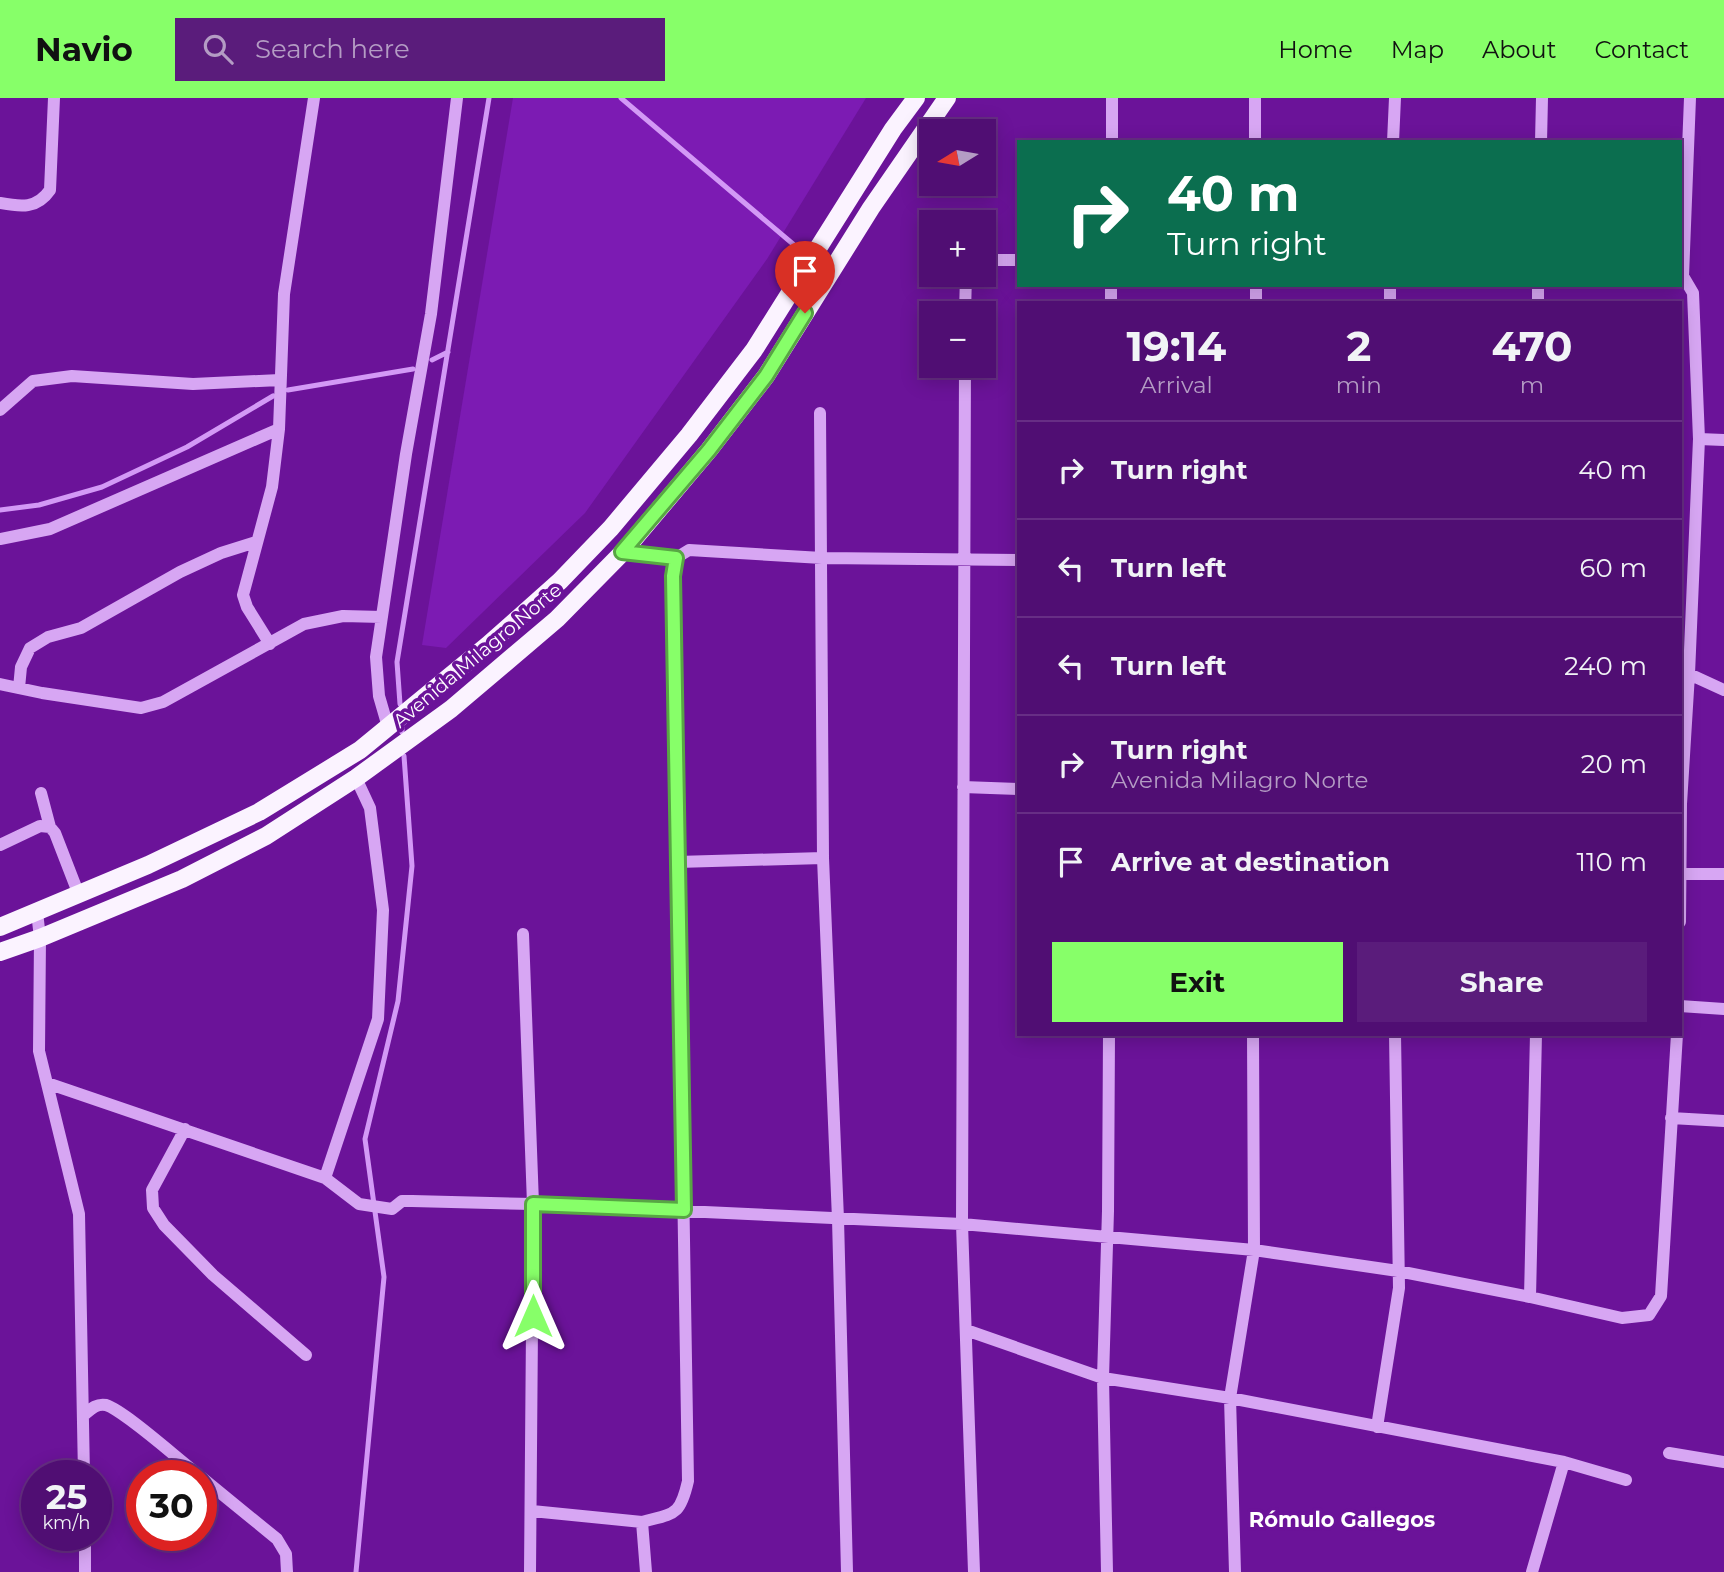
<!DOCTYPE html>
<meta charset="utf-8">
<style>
:root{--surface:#500e73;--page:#5a1c7b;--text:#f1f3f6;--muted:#b49cc4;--line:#672e85;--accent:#87ff69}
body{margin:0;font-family:Montserrat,sans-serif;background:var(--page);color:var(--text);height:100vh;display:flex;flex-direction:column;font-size:26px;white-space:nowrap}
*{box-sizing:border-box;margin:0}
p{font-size:23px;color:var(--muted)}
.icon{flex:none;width:38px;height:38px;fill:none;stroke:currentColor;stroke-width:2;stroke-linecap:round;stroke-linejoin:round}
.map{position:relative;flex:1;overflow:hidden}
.sheet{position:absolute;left:1017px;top:203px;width:665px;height:735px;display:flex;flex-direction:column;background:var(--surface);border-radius:0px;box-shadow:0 4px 18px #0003,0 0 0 2px var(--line)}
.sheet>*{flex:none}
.banner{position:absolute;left:1017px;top:42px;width:665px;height:147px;border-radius:0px;box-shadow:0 4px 18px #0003,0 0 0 2px var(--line);background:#0b6e4f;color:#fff;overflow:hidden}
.needle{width:46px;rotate:259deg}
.tools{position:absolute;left:919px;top:21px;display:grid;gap:14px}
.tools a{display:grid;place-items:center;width:77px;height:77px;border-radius:0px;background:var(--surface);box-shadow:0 4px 18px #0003,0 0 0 2px var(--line);font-size:35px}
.speed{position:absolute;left:21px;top:1362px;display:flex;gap:14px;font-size:35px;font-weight:700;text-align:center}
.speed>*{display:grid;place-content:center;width:91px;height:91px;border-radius:50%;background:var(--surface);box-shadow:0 4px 18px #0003,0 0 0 2px var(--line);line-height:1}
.speed small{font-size:18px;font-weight:400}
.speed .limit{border:10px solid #d22;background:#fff;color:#111}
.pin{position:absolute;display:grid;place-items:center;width:60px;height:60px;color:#fff;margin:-72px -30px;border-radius:50% 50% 50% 0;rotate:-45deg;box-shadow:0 0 7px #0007}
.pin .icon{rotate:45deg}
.me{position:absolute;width:77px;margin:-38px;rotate:0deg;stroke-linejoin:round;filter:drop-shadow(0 0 5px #0008)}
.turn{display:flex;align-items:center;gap:24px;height:147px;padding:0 35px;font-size:32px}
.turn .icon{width:91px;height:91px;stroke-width:2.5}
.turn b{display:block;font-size:49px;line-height:60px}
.eta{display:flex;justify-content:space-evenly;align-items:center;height:119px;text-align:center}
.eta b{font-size:42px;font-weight:700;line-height:49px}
.primary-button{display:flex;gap:14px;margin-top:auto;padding:14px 35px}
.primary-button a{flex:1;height:80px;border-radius:0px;background:var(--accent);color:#111;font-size:28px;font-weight:700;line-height:80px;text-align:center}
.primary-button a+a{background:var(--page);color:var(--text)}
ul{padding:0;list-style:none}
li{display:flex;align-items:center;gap:21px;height:98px;padding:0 35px;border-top:2px solid var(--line)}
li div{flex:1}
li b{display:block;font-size:26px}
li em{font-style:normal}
header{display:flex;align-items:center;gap:42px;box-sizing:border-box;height:98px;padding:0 35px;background:var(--accent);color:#111}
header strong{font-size:33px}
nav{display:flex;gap:38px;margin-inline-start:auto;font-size:24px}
.search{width:490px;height:63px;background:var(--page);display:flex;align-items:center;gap:18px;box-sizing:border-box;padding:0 24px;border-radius:0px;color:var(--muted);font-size:26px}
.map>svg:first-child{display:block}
.green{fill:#7c1bb3}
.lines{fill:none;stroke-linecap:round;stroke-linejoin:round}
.stream{stroke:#d399f6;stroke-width:5}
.minor{stroke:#d7a6f3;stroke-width:12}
.major{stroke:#fbf3ff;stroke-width:18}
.route-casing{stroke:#58a644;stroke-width:18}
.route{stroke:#87ff69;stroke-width:12}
.labels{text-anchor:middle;stroke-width:7;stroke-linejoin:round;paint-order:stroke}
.street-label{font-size:19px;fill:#fff;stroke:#6b1399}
.neighbourhood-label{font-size:21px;font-weight:bold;fill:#fff;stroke:#6b1399}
</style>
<header>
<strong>Navio</strong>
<div class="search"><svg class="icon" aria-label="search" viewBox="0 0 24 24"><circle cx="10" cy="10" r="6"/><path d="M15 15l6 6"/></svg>Search here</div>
<nav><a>Home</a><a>Map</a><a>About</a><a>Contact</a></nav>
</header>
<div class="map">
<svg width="1724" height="1474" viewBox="0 0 1724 1474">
<rect width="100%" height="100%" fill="#6b1399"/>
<path class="green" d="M513 0H866L767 161 585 415 446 550 422 547Z"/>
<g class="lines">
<path class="stream" d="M621 0 793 146
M432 262 448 254
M288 292 413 271
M0 412 39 407 102 389 187 349 273 298
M400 606 397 564 489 0
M402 630V634
M356 1474 384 1179 365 1041 398 903 412 768 404 658"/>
<path class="minor" d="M1255 0V44
M1112 44V0
M1393 44 1395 0
M1541 44 1542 0
M0 105C21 109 37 111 50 92L54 0
M984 162H1018
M1390 187V205
M1538 187V205
M1111 205V187
M1256 205V187
M965 215 966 177
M965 268 962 1126 974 1474
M0 312 33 283 72 278 193 286 280 282
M820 315 823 760 838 1121 847 1474
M1699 341 1724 342
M0 441 50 431 279 331
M623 454 676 460 689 452 822 460 1018 462
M270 546 247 509 243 497 272 389 279 331 284 196 314 0
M1689 576 1724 592
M0 586 42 595 141 610 163 604 304 526 343 518 382 519
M19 590 21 569 30 550 48 539 81 530 180 474 221 455 256 444
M388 629 379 598 376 559 406 356 431 216 457 0
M963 689 1018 691
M41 695 50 729 55 735 79 797
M0 747 40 728 50 729
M677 764 823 760
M1680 776H1724
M37 814 40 840 39 953 79 1116 84 1377
M1680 824 1681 706 1689 576 1699 341 1693 195 1683 178 1690 0
M523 836 533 1106 530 1474
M1680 908 1724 911
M47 985 325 1080 378 921 383 812 370 710 356 680
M1671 1020 1724 1023
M185 1031 152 1092 153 1110 164 1127 213 1177 306 1257
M325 1080 359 1106 392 1111 402 1103H412L533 1106 962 1126 1254 1152 1398 1173 1530 1199 1622 1220 1649 1217 1661 1198 1677 936
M1530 1199 1536 936
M966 1232 1103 1280 1230 1300 1564 1364 1626 1382
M83 1318C90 1312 96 1305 106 1307 125 1313 180 1363 199 1377
M1377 1329 1399 1190 1395 936
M1669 1355 1724 1364
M201 1379 277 1441 286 1456 287 1474
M532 1413 642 1424
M85 1437V1474
M646 1474 642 1424C675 1415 680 1418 688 1383L673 478 676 460
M1107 1474 1103 1280 1108 1113 1109 936
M1235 1474 1230 1300 1254 1152 1253 936
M1532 1474 1564 1364"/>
<path class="major" d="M0 829 148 767 259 714 360 652 488 547 560 483 611 430 689 337 754 252 893 31 916 0
M0 854 40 840 182 781 266 738 356 680 451 611 557 521 623 454 709 352 766 278 871 110 947 0"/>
</g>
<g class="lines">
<defs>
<path id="route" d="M533 1218V1106L684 1112 673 478 676 460 622 454 709 352 766 278 805 215"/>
</defs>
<use href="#route" class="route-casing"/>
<use href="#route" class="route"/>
</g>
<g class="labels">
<g class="street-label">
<text transform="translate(477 557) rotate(-40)" y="7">Avenida Milagro Norte</text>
</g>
<g class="neighbourhood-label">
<text x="1342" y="1429">Rómulo Gallegos</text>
</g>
</g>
</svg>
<div class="tools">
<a><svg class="needle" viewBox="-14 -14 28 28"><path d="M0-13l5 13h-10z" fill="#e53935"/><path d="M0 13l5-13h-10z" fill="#b49cc4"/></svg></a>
<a>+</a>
<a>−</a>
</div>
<div class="speed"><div>25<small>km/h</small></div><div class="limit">30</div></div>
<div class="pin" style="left:805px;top:215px;background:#d93025"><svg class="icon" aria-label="arrive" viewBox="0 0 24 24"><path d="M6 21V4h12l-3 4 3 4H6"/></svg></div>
<svg class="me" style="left:533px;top:1218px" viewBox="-20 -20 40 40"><path d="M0-17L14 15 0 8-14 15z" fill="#87ff69" stroke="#fff" stroke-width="4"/></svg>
<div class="banner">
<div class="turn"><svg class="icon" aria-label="right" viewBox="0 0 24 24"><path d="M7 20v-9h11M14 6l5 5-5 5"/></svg><div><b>40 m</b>Turn right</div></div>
</div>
<section class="sheet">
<div class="eta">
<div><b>19:14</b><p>Arrival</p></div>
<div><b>2</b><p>min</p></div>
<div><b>470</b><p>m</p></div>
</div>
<ul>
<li><svg class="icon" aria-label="right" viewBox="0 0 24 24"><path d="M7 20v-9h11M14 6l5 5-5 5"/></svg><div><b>Turn right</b></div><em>40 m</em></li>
<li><svg class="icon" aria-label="left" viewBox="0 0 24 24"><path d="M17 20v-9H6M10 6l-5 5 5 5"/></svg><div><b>Turn left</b></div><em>60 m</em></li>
<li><svg class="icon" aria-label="left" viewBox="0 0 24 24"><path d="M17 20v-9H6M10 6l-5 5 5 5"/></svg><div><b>Turn left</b></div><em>240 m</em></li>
<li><svg class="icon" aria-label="right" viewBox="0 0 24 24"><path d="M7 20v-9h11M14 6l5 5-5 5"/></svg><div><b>Turn right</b><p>Avenida Milagro Norte</p></div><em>20 m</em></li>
<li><svg class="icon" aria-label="arrive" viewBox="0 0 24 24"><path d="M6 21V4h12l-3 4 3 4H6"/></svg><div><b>Arrive at destination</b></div><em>110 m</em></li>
</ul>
<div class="primary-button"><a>Exit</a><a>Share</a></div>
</section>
</div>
